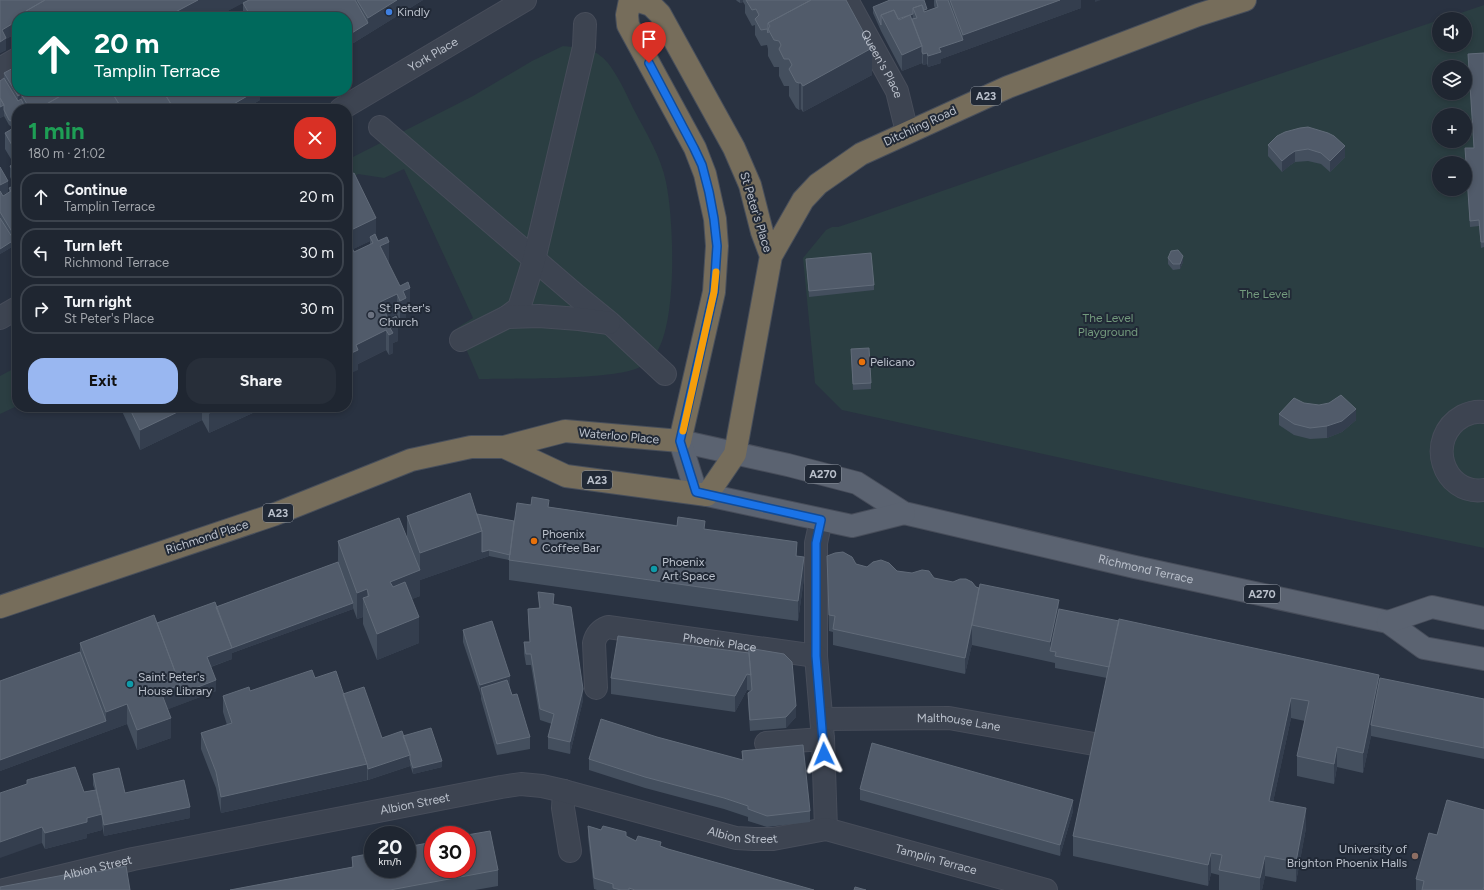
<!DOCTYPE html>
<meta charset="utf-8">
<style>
:root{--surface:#1f2631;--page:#272e39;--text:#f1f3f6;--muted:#a1a5ab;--line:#3c434d;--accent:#99b7f1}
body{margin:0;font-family:Figtree,sans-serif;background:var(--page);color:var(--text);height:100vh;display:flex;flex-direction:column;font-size:15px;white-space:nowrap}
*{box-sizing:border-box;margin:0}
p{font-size:13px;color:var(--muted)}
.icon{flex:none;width:22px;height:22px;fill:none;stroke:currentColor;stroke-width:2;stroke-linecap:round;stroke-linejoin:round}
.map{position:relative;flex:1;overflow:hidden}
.side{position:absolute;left:12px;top:104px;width:340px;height:308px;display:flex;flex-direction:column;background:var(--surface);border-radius:16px;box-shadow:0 2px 6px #0003,0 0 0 1px var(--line)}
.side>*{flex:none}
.top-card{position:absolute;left:12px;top:12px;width:340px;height:84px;border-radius:16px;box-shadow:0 2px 6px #0003,0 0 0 1px var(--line);background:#00695c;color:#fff;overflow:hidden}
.buttons{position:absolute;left:1432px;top:12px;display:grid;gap:8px}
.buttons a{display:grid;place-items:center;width:40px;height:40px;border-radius:50%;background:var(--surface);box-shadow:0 2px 6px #0003,0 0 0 1px var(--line);font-size:20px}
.speed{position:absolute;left:364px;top:826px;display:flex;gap:8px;font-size:20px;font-weight:700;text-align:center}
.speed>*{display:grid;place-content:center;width:52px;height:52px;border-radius:50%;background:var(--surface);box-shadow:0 2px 6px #0003,0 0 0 1px var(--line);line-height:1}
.speed small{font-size:10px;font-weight:400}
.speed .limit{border:6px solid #d22;background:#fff;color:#111}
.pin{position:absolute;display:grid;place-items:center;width:34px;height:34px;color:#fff;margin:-41px -17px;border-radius:50% 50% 50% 0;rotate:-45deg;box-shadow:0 0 4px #0007}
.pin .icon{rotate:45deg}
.me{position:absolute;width:44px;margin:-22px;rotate:358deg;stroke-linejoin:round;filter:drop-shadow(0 0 3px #0008)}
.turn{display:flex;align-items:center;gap:14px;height:84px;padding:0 16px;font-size:18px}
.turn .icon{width:52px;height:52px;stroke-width:2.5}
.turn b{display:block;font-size:28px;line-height:34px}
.round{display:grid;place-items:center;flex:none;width:42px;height:42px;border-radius:16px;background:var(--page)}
.overview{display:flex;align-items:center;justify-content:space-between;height:68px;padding:0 16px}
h1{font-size:24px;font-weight:700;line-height:30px;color:#1e9e55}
.button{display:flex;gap:8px;margin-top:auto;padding:8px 16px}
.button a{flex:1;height:46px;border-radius:16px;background:var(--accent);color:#111;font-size:16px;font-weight:700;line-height:46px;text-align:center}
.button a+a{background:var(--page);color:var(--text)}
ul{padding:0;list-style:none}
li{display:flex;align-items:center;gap:12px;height:50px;margin:0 8px 6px;padding:0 8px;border:2px solid var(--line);border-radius:16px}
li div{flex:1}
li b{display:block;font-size:15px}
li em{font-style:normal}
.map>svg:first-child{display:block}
.green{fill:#2b3e42;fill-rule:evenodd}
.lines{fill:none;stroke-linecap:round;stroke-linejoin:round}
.street-casing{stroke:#474d5a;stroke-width:24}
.primary-casing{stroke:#474d5a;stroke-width:24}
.highway-casing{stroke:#484f5b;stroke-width:24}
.street{stroke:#3d4451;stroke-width:22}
.primary{stroke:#5b6371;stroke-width:22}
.highway{stroke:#766d5b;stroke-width:22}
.wall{fill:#444f5e;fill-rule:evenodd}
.shaded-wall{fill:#343e4e}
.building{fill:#515b6a;stroke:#616b79}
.route-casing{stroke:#114b97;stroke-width:10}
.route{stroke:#1a73e8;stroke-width:7}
.slow{stroke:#f59e0b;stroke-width:7}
.shop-dot{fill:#3f7fe0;stroke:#212936;stroke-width:1.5}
.worship-dot{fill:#6b7280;stroke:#212936;stroke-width:1.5}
.food-dot{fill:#e8710a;stroke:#212936;stroke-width:1.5}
.culture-dot{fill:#0f9aa8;stroke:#212936;stroke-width:1.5}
.education-dot{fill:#8d6e63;stroke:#212936;stroke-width:1.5}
.labels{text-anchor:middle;stroke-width:4;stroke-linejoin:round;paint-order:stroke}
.shield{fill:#212936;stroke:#8c939e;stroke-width:1}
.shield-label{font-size:11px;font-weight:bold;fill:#bac0cb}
.poi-label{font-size:12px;fill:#bac0cb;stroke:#212936;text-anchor:start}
.street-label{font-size:12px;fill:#bac0cb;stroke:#212936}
.park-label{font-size:12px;fill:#739a7d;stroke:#212936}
</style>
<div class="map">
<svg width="1484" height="890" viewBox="0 0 1484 890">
<rect width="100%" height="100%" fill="#293241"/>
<path class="green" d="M1484 5V548L1230 495 842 410 815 383 803 258 826 230 832 227H838L862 219 1194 103 1439 20V45H1465V19H1443ZM1439 67H1465V93H1439ZM1439 115H1465V141H1439ZM1439 163H1465V189H1439Z
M563 46 572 47 585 53 592 50C598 54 603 57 608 63 618 76 626 93 633 108 645 131 661 156 666 182 674 221 677 316 658 350 655 355 648 361 643 365 624 381 509 378 479 379L457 328 473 318 404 169 384 178 358 174 350 180 347 174V160L473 96 532 61Z
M17 367V406L0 414V376Z"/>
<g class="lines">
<defs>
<g id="street">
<path id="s1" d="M847 0 897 91 907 132"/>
<path d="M0 69 17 59"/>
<path id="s2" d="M341 109 525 0"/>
<path d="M380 127 577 296 610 323 665 374"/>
<path d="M507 317 519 308 534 260 584 47 585 24"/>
<path d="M0 318 17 308"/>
<path d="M461 340 507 317 539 316 579 319 609 323"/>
<path d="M1484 412C1477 411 1469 413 1463 416 1424 438 1443 496 1484 490"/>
<path d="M821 520 816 543V656L823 739 826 829"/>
<path id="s3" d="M596 688 594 643C596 634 600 630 608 627L816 656"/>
<path id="s4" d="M822 719 949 718 1094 744"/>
<path d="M766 743 823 739"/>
<path d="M564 791 563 808 570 851"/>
<path id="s5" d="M4 890 133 859 501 787 521 784 542 786 564 791 736 838 754 839H773L826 829 1046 890"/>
</g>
<g id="primary">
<path id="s6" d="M680 441 788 465 857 483 904 513 1135 567 1388 622 1424 648 1484 659"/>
<path d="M680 441 696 492"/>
<path d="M707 495 852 526 904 513"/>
<path d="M1388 622 1432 607 1484 618"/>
</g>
<path id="highway" d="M771 256 803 200 818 184 861 154 1008 87 1198 15 1245 0
M504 447 566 476 707 495 735 454 771 256 762 232 750 185 734 148 660 14 651 5 636 0
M0 607 273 515 411 460 471 447H504L565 431 680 441 714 292 717 246 715 219 705 174 695 148 628 25 627 15 630 0"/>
</defs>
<use href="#street" class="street-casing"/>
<use href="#primary" class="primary-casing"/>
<use href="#highway" class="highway-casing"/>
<use href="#street" class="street"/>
<use href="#primary" class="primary"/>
<use href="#highway" class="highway"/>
</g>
<path class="wall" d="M0 0H423L347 47V17H245L243 15V3L248 0 216 17H17V33L6 39V50L0 53Z
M736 0H846L872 75 803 112 801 109 799 110 796 108 789 96V86H784L779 76V67H774L768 56V49L767 45 761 46 755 35V25L752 26 745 13V5L743 2 740 3 737 1Z
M890 0 927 11 935 8 934 6V0H1081V8L941 59V63L928 67 927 64 923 65 922 63 902 71 881 31 873 13V7Z
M1484 53V247L1481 248 1479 226 1470 227 1465 148H1474L1468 54Z
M4 73 17 91H260V100L244 109H17V244L0 254V167L8 192 2 195 3 196 9 193V188L14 185 10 177V166L14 164 5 149V133L13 128 9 125 4 116 0 118 4 78Z
M1277 136 1345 157 1330 172 1321 164 1308 161 1295 162 1289 166 1282 172 1268 156V145Z
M347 176 376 236 389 262H388L410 308 406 310V318L400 321 397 314 388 318 398 341 393 343V353L389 355 386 350 358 364V370ZM370 241V245L354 252 353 249Z
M1168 258 1183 262 1180 269 1173 270 1168 264Z
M806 259 874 285V290L809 297Z
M851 355 871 383V389L853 390Z
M1304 403 1356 420 1342 432 1327 438 1310 439 1294 435 1279 425V414Z
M120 407H266L209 433 202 420 140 450Z
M549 507 705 529 797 556 804 578 798 621 509 580V560L489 556 420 580V596L412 599 419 643 377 660 363 624V617L357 619 353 608V609L232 653V659L211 667 216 691 168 709 171 738 137 750 127 724 0 771V681L80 652V643L157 623 216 607 338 562V541L407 537V516L477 514 514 521Z
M827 556 867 567 897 571 976 587 1059 609 1379 684 1484 699V759L1371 736 1363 773 1337 767 1334 784 1297 776V756L1305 721 1291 718 1273 802 1306 828 1296 882 1265 876 1262 890H1219V875L1211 873 1208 886 1073 856V836L1107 678 1055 668V663L972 645V644L965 674 833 645V632L829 631Z
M538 592 554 604 583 700 570 754 548 749V737L552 724 540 720 531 665H526L524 653V642H530L528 620V609L539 608Z
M463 630 509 687 530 737V749L497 755 481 699V696L463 642Z
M748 648 796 717 786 728 750 731 748 704V693L751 691 747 690 735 712 611 694V678L748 652Z
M315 678 343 694 382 738 403 736 442 767 413 774 410 765V766L368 780 221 813 216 788 201 749V733L227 725 223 712V696Z
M657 737 742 760V751L810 811V822L767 827 748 821V817L724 809 645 788 589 770V759Z
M93 774 125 793 190 818 104 836 102 825V830L87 834V838L45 849 42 843 27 784V780L84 792 95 790 93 785Z
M860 789 1073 811 1060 856 860 800Z
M588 826 626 837 636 841 661 846 668 849 814 890H597L594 889 588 837Z
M1437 835 1484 890H1416V879Z
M352 857 498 870V886L475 890H230L352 867Z"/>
<path class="shaded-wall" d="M198 0H249L216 17H166Z
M397 0H423L347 47V36L368 23V18Z
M740 0H743V2L740 3Z
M1060 0H1081V8L963 51V35Z
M1095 0H1101L1095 2Z
M913 14V19L885 23Z
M17 21V33L6 39V50L0 53V42L2 30Z
M963 40V51L941 59V63L928 67V56L939 48Z
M922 46V63L902 71V55Z
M872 48V75L803 112V86Z
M927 53V64L923 65V54Z
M799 83H801V109L799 110Z
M256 91H260V100L244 109H225Z
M21 94V105L18 107V96Z
M4 105V116L0 118V107Z
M17 122V128L15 129V123Z
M1345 146V157L1330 172V161Z
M1295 151V162L1289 166 1282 172V161L1289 155Z
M8 181V192L0 196V185Z
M376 218V238L370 237V241L347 252V232Z
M17 233V244L0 254V249L14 240V235Z
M389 242V262L380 266V246Z
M1183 256V262L1180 269V264Z
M410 288V308L406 310V318L400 321V301L403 291Z
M397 294V314L380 322V302Z
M398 321V341L393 343V353L389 355V335L390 328 391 324Z
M386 330V350L358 364V370L347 375V355L356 345Z
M188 407H202V420L140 450V430Z
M222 407H266L209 433V413Z
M1356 409V420L1342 432 1327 438V426Z
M482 531 489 550V556L420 580V553Z
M797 542V563L796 556Z
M804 557V578L798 621V601Z
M420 570V596L390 608V582Z
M367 589V610L363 598V617L357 619V593Z
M1059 600V620L1050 651V662V642Z
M353 603V609L232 653V659L207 668V657Z
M419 617V643L377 660V634Z
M972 628V644L965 674V658Z
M747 674V690L735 712V696Z
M1379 675V695L1371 725V736L1363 773V753Z
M510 676V687L481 688 480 696V685Z
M216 680V691L161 712V692L180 685Z
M583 689V700L570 754V742Z
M1291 698V718L1269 821V801Z
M127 704V724L0 771V760L106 721V712Z
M796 706V717L786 728V717Z
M171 718V738L137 750V730Z
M1337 747V767L1334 784V764Z
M410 755V766L368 780V769Z
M442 761V767L413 774V768Z
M367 764V780L221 813V797Z
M1073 800V811L1060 856V845Z
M190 807V818L104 836V825Z
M1306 808V828L1296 882V862Z
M102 814V830L87 834V838L45 849V833L87 818Z
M42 827V843L0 858V842Z
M1211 853V873L1208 886V865Z
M1265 856V876L1262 890H1260V878Z"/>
<path class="building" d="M0 0H45L26 11V16L25 17H17V21L2 30 6 38 0 42Z
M45 0H198L166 17H29L26 11Z
M249 0H355L368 23 347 36V17H251L243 3Z
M357 0H397L368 18Z
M746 0H811L768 23V33L767 29 761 30 755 19 759 15 756 9 752 10Z
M811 0H846L872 48 803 86 801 83H799L796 82 789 69 792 65 789 59H784L779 49 781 45 779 41 774 40 768 29 770 26 768 23Z
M890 0H924L927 9 924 10 922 5 913 8V14L898 19 894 10 881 15V25L873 7Z
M936 0H948L963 40 939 48 941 52 928 56 927 53 923 54 922 52V46L912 19 917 18 913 8 922 5 924 12 938 7Z
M950 0H1060L963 35Z
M894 10 899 20 910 15 922 46 902 55 881 15Z
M1484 53V242H1481L1479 220 1470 221 1465 148H1474L1468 54Z
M17 66V91H60L62 95 43 106V109H30L21 94 18 96 4 73Z
M4 78 18 101 21 99 26 109H17V122L15 123 9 120 4 110V105L0 98V81Z
M65 91H111L122 109H45L43 106 66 93Z
M111 91H163L174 109H122Z
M163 91H256L225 109H174Z
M0 98 4 105 0 107Z
M17 126V154L5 133Z
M1308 127 1328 133 1334 136 1345 146 1330 161 1321 153 1308 149 1295 151 1289 155 1282 161 1268 145 1277 136 1285 132 1300 128Z
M17 162V178L10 166Z
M0 167 8 181 0 185Z
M354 173 376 218 347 232V176Z
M17 184V233L14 235 0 212V191L3 196 11 191 9 188Z
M0 218 14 240 0 249Z
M375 234 378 241 387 237 389 242 380 246 400 286 408 282 410 288 403 291 406 298 400 301 397 294 380 302 389 320 396 316 398 321 391 324 392 327 390 328 393 333 389 335 386 330 356 345 358 350 347 355V237L354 252 373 243 370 237Z
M1178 250 1183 256 1180 264H1173L1168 258 1171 251Z
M871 253 874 285 809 291 806 259Z
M869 348 871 383 853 384 851 349Z
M1341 395 1356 409 1342 421 1327 426 1310 428 1294 424 1279 414 1294 398 1304 403 1319 405 1329 403Z
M129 407H188L140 430Z
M206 407H222L209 413Z
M470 493 482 531 420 553 407 516Z
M532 497 549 500 548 507 677 526 678 517 705 521 704 529 797 542 796 556 804 557 798 601 509 560 517 503 531 505Z
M477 514 514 521 510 555 489 550 482 552V531Z
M399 518 420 570 390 582 393 587 405 582 419 617 377 634 363 598 369 596 367 589 357 593 338 541Z
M843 552 852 557 856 564 867 567 873 562 881 560 889 563 897 571 912 573 922 570 929 571 934 578 953 582 960 579H966L972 582 976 587 979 588 965 658 833 629 835 616 829 615 827 556 835 553Z
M338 562 353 603 232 648 216 607Z
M980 584 1059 600 1050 642 972 625Z
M538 592 554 594 553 604 571 607 583 689 570 742 548 737 554 714 540 709 531 654H526L524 642H530L528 609 540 608Z
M215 602 232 648 207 657 216 680 180 694V685L157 623Z
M1059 609 1119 621 1109 667 1055 656 1056 652 1050 651Z
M154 615 180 685 161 692 171 718 137 730 127 704 106 712 80 643Z
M1119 619 1379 675 1363 753 1337 747 1334 764 1297 756 1309 701 1291 698 1269 801 1306 808 1296 862 1265 856 1260 878 1219 870 1222 855 1211 853 1208 865 1073 836Z
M492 621 510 676 480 685 463 630Z
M618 636 749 653 751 675 747 674 735 696 611 678Z
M748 648 784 654 792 662 796 706 786 717 750 720 748 693 752 690 749 653V652Z
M80 652 106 721 0 760V681Z
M312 670 315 678 336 671 367 764 221 797 216 772 201 733 232 723 223 696 249 687 250 691Z
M1380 678 1484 699V748L1371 725Z
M507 680 512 695 517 694 530 737 497 744 481 688Z
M364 687 382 738 402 731 410 755 368 769 367 764 343 694Z
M601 719 657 737 743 760 742 751 803 745 810 811 767 816 748 809V806L724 798 645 777 589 759Z
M431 728 442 761 413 768 410 759V755L403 736Z
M872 743 1073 800 1060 845 860 789Z
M75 767 84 792 96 790 102 814 87 818V822L45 833 42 827 0 842V793L27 784V780Z
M119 768 125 793 184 780 190 807 104 825 93 774Z
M1447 800 1484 810V886L1483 890H1422L1424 881 1416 879 1429 833 1437 835Z
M588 826 601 830 603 826 626 832V836L636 841 638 836 661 842 660 846 668 849 814 890H635L629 888V890H621L613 888V884L594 878Z
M490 831 498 870 390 890H230L353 867 352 857 373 853V869H407V847L433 842V869H467V835Z
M126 866 130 890H0V887L96 869 97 872Z
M855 887 866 890H854Z"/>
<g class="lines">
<defs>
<path id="route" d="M649 63 694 148 702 165 709 192 714 219 717 246 714 292 680 441 696 492 821 520 816 543V656L824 754"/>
</defs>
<use href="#route" class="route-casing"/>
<use href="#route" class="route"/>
<path class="slow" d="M683 431 714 292 716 272"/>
</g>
<circle class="shop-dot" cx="389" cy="12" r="4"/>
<circle class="worship-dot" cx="371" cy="315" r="4"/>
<g class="food-dot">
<circle cx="862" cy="362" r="4"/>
<circle cx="534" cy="541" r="4"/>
</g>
<g class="culture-dot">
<circle cx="654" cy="569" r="4"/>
<circle cx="130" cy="684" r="4"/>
</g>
<circle class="education-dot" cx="1415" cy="856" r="4"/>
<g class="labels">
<g class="shield">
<rect x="971" y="87" width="30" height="18" rx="3"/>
<rect x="805" y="465" width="36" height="18" rx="3"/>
<rect x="582" y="471" width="30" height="18" rx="3"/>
<rect x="263" y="504" width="30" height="18" rx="3"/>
<rect x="1244" y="585" width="36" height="18" rx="3"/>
</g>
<g class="shield-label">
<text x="986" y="100">A23</text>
<text x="823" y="478">A270</text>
<text x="597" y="484">A23</text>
<text x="278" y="517">A23</text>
<text x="1262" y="598">A270</text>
</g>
<g class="poi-label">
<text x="397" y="16">Kindly</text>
<text x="379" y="312">St Peter's<tspan x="379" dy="14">Church</tspan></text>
<text x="870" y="366">Pelicano</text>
<text x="542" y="538">Phoenix<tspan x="542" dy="14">Coffee Bar</tspan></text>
<text x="662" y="566">Phoenix<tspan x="662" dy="14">Art Space</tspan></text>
<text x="138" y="681">Saint Peter's<tspan x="138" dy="14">House Library</tspan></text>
<text x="1407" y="853" text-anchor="end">University of<tspan x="1407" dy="14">Brighton Phoenix Halls</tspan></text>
</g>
<g class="street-label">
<text dy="4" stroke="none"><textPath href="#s2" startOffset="107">York Place</textPath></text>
<text dy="4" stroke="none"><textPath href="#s1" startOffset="73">Queen's Place</textPath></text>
<text transform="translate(920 126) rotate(-25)" y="4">Ditchling Road</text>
<text transform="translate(756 212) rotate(73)" y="4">St Peter's Place</text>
<text transform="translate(619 436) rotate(5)" y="4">Waterloo Place</text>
<text transform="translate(207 537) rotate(-18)" y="4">Richmond Place</text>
<text dy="4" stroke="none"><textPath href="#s6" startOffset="486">Richmond Terrace</textPath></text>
<text dy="4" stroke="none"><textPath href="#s3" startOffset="180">Phoenix Place</textPath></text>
<text dy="4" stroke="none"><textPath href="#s4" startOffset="137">Malthouse Lane</textPath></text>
<text dy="4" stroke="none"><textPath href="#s5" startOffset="420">Albion Street</textPath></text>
<text dy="4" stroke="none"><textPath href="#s5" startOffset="756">Albion Street</textPath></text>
<text dy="4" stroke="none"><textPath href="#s5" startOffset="955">Tamplin Terrace</textPath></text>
<text dy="4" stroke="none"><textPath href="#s5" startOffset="96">Albion Street</textPath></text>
</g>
<g class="park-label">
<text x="1265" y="298">The Level</text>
<text x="1108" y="322">The Level<tspan x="1108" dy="14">Playground</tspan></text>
</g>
</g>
</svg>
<div class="buttons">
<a><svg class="icon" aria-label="sound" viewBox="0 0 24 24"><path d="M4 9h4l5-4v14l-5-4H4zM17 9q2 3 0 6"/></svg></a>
<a><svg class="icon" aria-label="layers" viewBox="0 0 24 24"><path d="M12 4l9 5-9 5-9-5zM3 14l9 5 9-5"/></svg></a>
<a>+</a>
<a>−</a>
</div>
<div class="speed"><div>20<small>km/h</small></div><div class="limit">30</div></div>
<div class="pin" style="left:649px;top:63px;background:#d93025"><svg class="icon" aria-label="arrive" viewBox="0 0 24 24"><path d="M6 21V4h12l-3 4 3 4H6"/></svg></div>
<svg class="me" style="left:824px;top:754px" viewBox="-20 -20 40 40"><path d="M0-17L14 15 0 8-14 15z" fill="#1a73e8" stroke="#fff" stroke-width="4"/></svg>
<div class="top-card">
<div class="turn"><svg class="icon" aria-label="ahead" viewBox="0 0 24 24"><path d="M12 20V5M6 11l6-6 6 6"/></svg><div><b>20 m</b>Tamplin Terrace</div></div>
</div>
<section class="side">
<div class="overview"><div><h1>1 min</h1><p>180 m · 21:02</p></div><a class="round" style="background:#d93025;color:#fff"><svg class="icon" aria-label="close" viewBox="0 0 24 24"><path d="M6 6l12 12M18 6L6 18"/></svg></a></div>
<ul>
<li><svg class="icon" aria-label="ahead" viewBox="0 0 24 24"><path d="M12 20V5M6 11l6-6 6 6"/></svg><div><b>Continue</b><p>Tamplin Terrace</p></div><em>20 m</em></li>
<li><svg class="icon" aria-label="left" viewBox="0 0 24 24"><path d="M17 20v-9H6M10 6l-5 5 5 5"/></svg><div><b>Turn left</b><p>Richmond Terrace</p></div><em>30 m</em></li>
<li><svg class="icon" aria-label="right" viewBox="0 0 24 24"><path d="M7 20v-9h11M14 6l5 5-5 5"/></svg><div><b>Turn right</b><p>St Peter's Place</p></div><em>30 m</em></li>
</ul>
<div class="button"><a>Exit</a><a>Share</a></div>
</section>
</div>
